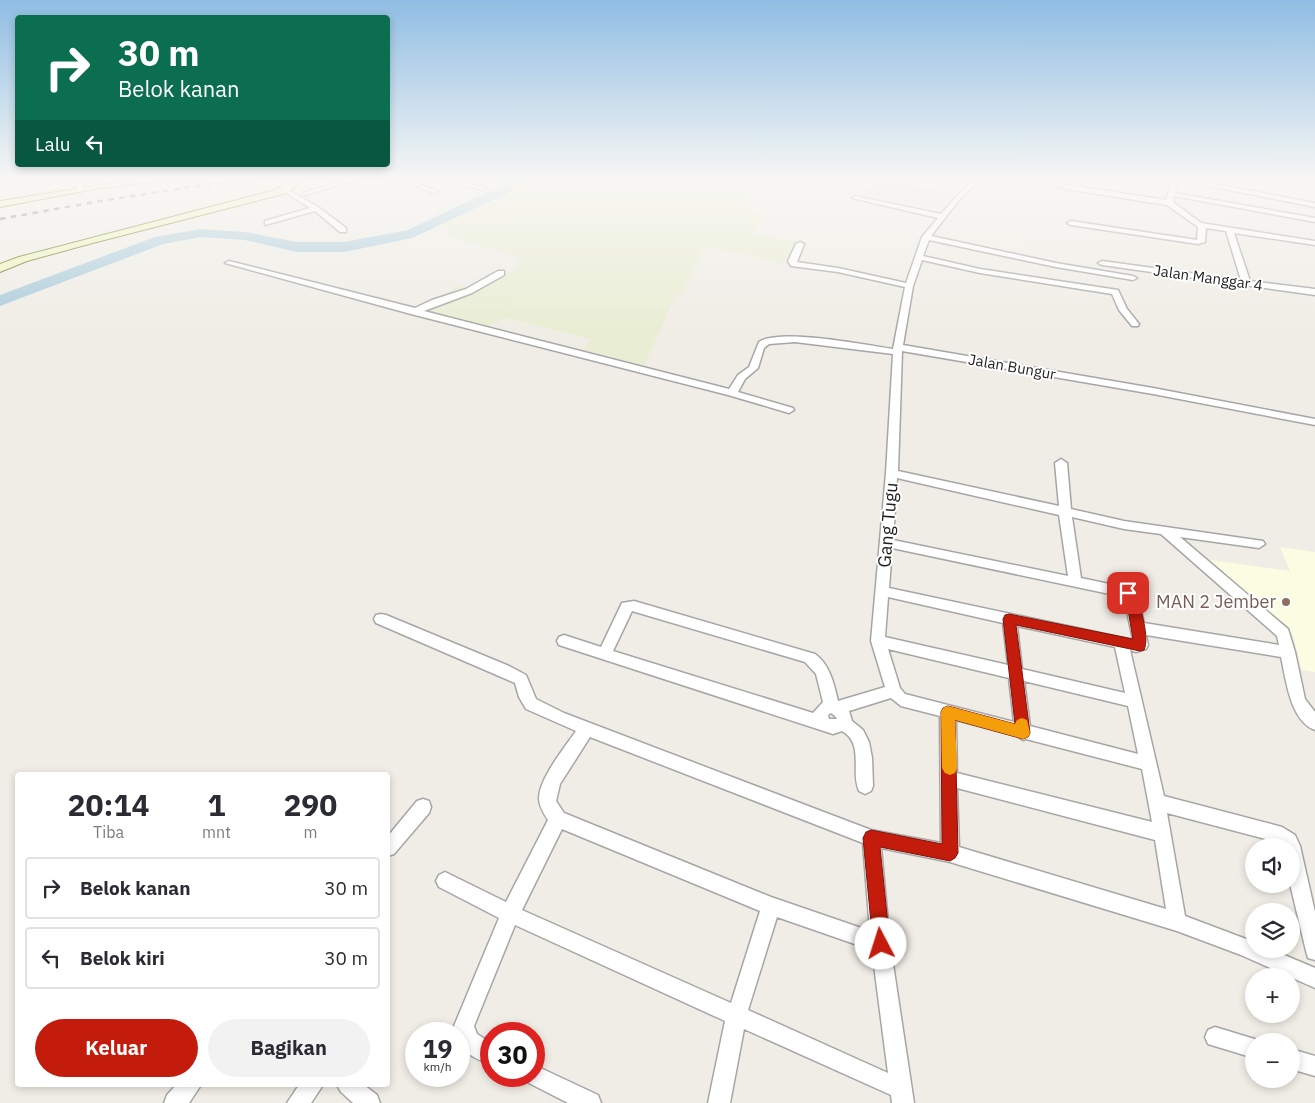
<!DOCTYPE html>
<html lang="id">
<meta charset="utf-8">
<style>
:root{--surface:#fff;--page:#f2f2f3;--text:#2b2b33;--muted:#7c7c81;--line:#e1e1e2;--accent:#c31c0c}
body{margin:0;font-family:"IBM Plex Sans",sans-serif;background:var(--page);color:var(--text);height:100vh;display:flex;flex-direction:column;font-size:19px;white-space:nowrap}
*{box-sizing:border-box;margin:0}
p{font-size:16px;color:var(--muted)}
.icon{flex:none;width:28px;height:28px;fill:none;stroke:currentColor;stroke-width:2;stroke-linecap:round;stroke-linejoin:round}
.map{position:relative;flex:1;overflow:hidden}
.panel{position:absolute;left:15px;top:772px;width:375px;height:315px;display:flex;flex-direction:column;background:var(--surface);border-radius:5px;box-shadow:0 2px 8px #0003}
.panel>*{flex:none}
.guide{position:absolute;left:15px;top:15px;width:375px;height:152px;border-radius:5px;box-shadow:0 2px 8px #0003;background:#0b6e4f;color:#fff;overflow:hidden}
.controls{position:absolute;left:1245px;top:838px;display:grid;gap:10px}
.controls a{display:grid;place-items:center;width:55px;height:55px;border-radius:50%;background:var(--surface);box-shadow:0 2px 8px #0003;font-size:25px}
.speed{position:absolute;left:405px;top:1022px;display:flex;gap:10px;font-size:25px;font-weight:700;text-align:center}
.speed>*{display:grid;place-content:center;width:65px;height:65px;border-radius:50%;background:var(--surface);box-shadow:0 2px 8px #0003;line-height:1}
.speed small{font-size:12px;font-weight:400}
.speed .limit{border:8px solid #d22;background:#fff;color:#111}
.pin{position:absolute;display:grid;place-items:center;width:42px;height:42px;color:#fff;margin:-21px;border-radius:10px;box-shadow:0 2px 8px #0006}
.me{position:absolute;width:55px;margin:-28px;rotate:355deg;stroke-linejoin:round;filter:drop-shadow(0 0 4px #0008)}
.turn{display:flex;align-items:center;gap:18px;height:105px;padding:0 20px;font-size:22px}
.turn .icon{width:65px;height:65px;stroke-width:2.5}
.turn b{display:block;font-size:35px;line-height:42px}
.then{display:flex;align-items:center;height:48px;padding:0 20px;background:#0003;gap:10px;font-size:19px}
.eta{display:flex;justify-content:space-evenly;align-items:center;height:85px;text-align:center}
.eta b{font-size:30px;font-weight:800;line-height:35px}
.action{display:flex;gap:10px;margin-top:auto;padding:10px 20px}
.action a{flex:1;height:58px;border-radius:30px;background:var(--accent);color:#fff;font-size:20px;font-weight:800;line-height:58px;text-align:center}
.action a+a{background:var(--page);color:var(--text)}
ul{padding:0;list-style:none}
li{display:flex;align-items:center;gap:15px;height:62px;margin:0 10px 8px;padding:0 10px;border:2px solid var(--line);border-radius:5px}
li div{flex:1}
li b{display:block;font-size:19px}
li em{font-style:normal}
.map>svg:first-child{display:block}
.commercial{fill:#efdad7}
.education{fill:#fbfde2}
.farmland{fill:#e9edd3}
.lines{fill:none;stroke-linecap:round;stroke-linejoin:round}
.river{fill:#a9cbdb;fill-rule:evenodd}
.street-casing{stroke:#a6a6a6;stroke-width:3}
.secondary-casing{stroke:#5d720b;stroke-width:2}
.street{fill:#fff;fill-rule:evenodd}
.secondary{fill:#eef6be;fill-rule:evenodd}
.rail{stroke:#6d6d6d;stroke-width:2.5;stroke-dasharray:5.5 5.5;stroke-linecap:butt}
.route{fill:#c31c0c;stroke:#7f1208}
.slow{fill:#f59e0b}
.education-dot{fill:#8d6e63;stroke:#fff;stroke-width:2}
.labels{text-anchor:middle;stroke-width:4;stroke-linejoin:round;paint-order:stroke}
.far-street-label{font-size:15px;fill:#1f1f1f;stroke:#fff}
.street-label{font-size:18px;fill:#1f1f1f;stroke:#fff}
.education-label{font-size:18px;fill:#785e54;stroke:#fff;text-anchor:end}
</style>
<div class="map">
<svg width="1315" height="1103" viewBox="0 0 1315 1103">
<rect width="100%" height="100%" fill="#f0ede6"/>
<path class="commercial" d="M877 179 953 194 938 208 862 193Z"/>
<path class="education" d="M1280 547 1315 552V672L1302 670 1292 633 1210 560 1290 571Z"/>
<path class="farmland" d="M520 178H568L587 182 591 178H805L794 185 764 180 736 206 767 214 751 234 798 243 783 263 705 246 682 294H676L644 366 582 353 590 339 505 318 484 329 411 311 459 285 470 288 489 277 500 279 518 268 514 265 523 258 446 235 452 229 441 225 518 184Z"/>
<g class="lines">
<path class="river" d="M510 178H525L506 194 412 238 344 252H297L245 240 201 237 163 244 0 306V295L155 237 201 229 245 232 297 242H344L408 230 496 188Z"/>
<defs>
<path id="street" d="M25 178H39L0 185V181Z
M83 178H90L82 185 81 191H77L76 184Z
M355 178H364L305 195 302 193Z
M395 178H403L439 192 434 193Z
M456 178H462L460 181 485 188 482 190 453 183 452 182Z
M976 178H982L959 200 931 236 1056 263 1133 276 1137 278 1133 280 1056 267 929 240 923 256 980 269 1118 290 1127 309 1139 324 1138 326H1132L1119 310 1112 294 980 273 922 260 913 286 903 345 1153 388 1315 419V425L1153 394 902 351 898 471 1059 506 1055 463 1061 459 1067 463 1071 509 1124 521 1263 541 1265 544 1259 548 1180 537 1288 629 1295 652 1305 699 1315 712V730C1290 721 1286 679 1281 657L1146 635 1148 645 1146 649 1136 652 1130 650 1164 796 1282 827 1295 835 1300 846 1315 912V960L1308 958 1306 951 1290 884 1291 846H1282L1277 842 1167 813 1185 916 1254 942V949H1270L1315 968V988L1241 955 1177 931 950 862 881 848 890 944 914 1103H892L891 1095 744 1029 730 1103H708L725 1021 515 925 474 1026 477 1034 491 1043V1064C476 1059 459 1053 459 1034H456L454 1026 499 918 439 887 436 881 439 875 445 872 506 902 548 820C544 814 539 806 539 798 539 779 565 747 576 731L526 709 519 697 515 683 376 623 374 619 376 615 381 614 386 615 509 666 526 675 536 699 564 713 871 830 941 843 940 716 901 706 891 698 849 711 852 721 863 730 869 742 872 758 873 786 871 791 865 794 859 791C850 772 865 744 842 731L833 734 559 645 557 641 559 637 564 635 601 647 622 603 634 601 815 654C830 665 834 684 838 701L885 687 871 641 886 473 893 354 795 342 769 344 764 348 758 368 745 379 738 392 793 408 794 410 789 413 728 395 411 314 225 263 229 261 415 308 432 300 466 289 498 271H504V275L472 293 424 311 729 389 738 375 749 367 759 342C780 328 865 345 893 349L905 287 838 272 791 266 788 261 796 244 800 242 804 244 797 262 838 268 906 283 922 237 938 218 852 198 855 196 941 214 955 198ZM897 478 1059 515 1068 576 893 540ZM1072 517 1124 529 1161 534 1277 636 1279 645 1144 623 1136 591 1128 588 1081 578ZM892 548 1124 597 1133 640 889 588ZM888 597 1003 623 1008 665 885 637ZM632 611 805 662 816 674 823 702 813 713 613 651ZM1017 626 1115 647 1125 693 1022 669ZM888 649 1009 678 1014 722 905 694 900 688ZM1024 681 1128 706 1138 754 1030 726ZM831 713 835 716 837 719H829L828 715ZM956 720 1017 736 1023 740 1026 739 1142 769 1152 822 957 773ZM590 737 863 843 870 931 771 897 564 813 556 801 560 784ZM957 788 1155 840 1166 909 959 847ZM562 829 760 911 731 1003 522 910ZM777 917 872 950 888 1073 748 1010Z
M1173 178H1184L1315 203V207L1179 180 1175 193 1315 218V222L1174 196 1173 202 1201 223 1315 241V245L1234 233 1250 281 1315 289V295L1102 265 1098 263 1102 261 1241 280 1226 231 1206 228 1205 242 1198 244 1071 225 1067 223 1071 221 1197 240 1198 227 1167 205 1059 188 1069 185 1166 200Z
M285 188 318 207 346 228V232H340L315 211 265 225V221L310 208 283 191V189Z
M423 799 429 801 431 807 429 813 394 854 388 856V836L417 801Z
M1215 1027 1261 1041H1254V1058L1208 1044 1205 1037 1208 1030Z
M1291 1049 1315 1056V1076L1291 1069Z
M534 1065 598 1095 601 1103H568L527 1082 524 1076H534Z
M176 1085H201L189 1103H164L167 1095Z
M299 1085H323L311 1103H287Z
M337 1085H364L377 1095 380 1103H353L341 1092Z"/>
<path id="secondary" d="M145 178H169L164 181 100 188 0 207V201Z
M292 178H302L294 188 283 194 89 244 27 261 0 272V264L19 257 275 190 286 184Z"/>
</defs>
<use href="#street" class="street-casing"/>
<use href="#secondary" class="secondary-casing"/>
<use href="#street" class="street"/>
<use href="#secondary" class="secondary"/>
<path class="rail" d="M0 219 106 200 249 178"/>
</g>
<linearGradient id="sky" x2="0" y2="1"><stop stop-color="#8fbde3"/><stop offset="0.54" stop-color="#f8f7f4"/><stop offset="1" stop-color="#f8f7f4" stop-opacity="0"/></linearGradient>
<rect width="1315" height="332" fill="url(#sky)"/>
<path class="route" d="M1128 588 1135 592 1137 595C1140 608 1150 637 1144 650L1140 651 1016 625 1030 733 1028 737 1023 739 955 720 958 853 955 858 950 861 880 847 890 944 887 950 881 952 875 950 873 944 863 838 866 832 871 830 942 844 941 712 943 708 948 706 1015 724 1003 619 1005 615 1009 614 1133 639 1126 598 1122 593Z"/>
<path class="slow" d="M948 706 1015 724 1017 720 1022 718 1027 720 1030 733 1028 737 1023 739 955 720 957 768 955 773 950 775 945 773 942 768 941 712 943 708Z"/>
<circle class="education-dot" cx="1286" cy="602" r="5"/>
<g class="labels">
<g class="far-street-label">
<text transform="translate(1208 278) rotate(8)" y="5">Jalan Manggar 4</text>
<text transform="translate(1012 367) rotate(10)" y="5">Jalan Bungur</text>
</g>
<g class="street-label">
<text transform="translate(888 525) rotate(-85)" y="6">Gang Tugu</text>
</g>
<g class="education-label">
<text x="1276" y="608">MAN 2 Jember</text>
</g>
</g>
</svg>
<div class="controls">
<a><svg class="icon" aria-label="sound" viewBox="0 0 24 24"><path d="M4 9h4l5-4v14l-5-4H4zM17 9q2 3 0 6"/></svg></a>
<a><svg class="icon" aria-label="layers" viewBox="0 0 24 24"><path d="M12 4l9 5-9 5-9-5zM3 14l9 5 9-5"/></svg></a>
<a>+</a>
<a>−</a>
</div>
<div class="speed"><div>19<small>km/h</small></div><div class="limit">30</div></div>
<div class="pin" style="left:1128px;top:593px;background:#d93025"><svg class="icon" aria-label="arrive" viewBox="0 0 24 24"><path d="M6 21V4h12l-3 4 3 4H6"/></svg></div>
<svg class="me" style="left:881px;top:944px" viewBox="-20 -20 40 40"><circle r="19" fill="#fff"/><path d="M0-13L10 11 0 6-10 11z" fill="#c31c0c"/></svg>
<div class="guide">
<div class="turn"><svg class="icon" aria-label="right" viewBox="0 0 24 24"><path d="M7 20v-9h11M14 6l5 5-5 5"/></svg><div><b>30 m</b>Belok kanan</div></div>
<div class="then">Lalu<svg class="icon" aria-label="left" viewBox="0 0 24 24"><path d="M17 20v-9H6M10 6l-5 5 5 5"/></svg></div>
</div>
<section class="panel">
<div class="eta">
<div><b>20:14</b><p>Tiba</p></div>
<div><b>1</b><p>mnt</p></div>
<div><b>290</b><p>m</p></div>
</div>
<ul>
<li><svg class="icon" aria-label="right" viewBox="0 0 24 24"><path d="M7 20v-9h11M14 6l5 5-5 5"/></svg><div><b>Belok kanan</b></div><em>30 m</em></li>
<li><svg class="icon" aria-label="left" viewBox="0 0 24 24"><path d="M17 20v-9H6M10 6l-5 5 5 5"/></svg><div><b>Belok kiri</b></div><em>30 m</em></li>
</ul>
<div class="action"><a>Keluar</a><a>Bagikan</a></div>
</section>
</div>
